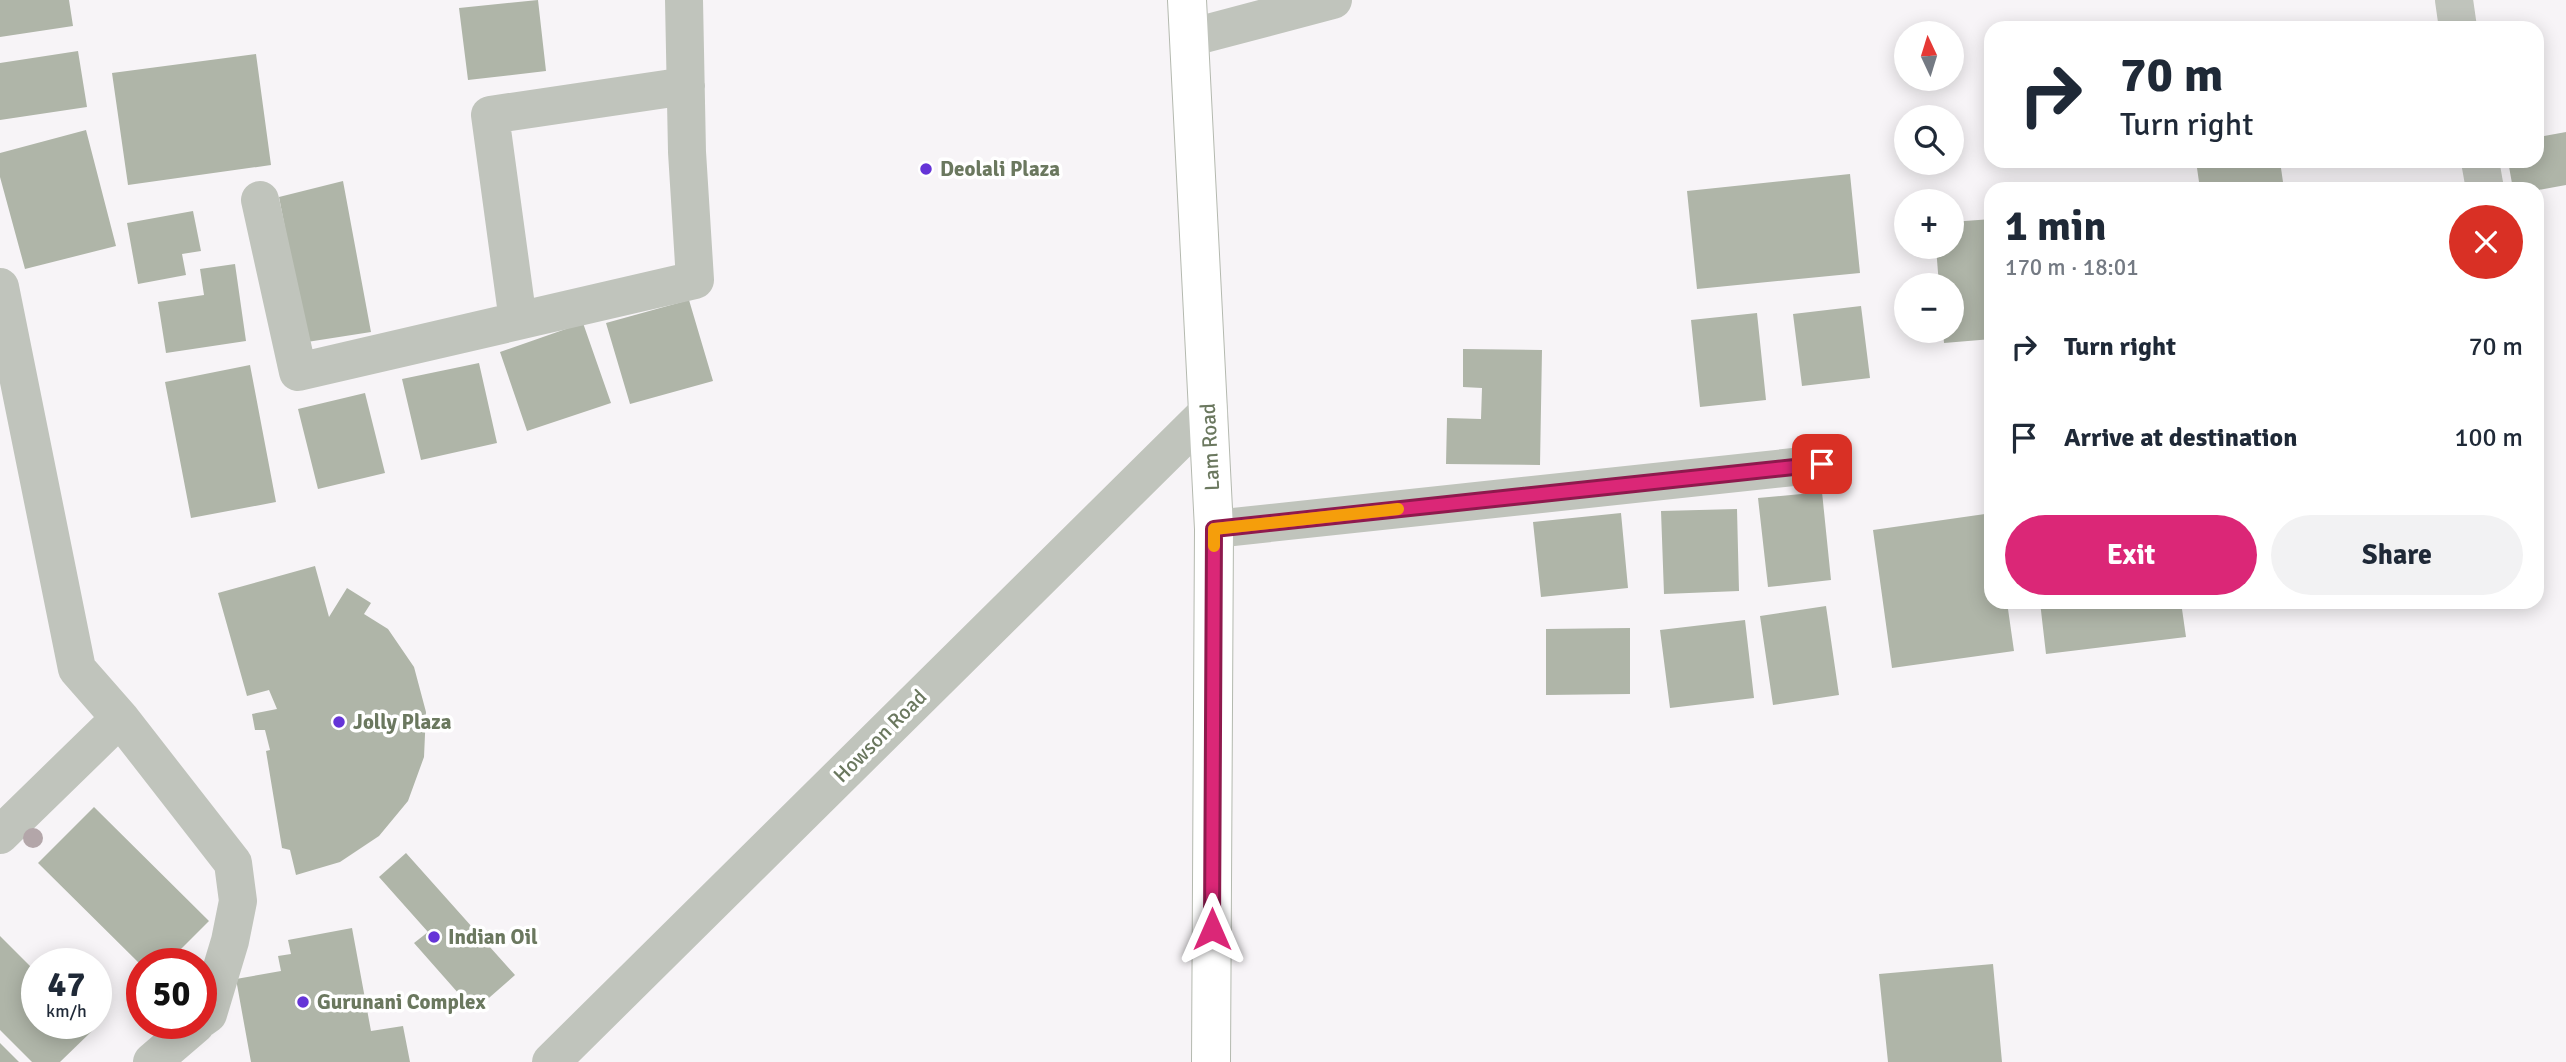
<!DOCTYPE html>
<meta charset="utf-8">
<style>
:root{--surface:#fff;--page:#f2f2f3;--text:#1f2937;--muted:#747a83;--accent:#db2777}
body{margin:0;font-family:Signika,sans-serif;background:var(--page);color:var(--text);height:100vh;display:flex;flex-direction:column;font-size:26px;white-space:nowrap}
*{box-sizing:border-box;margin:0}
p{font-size:23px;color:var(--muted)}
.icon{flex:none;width:38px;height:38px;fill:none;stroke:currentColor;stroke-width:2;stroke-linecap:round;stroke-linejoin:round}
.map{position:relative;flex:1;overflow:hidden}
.panel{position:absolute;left:1984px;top:182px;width:560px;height:427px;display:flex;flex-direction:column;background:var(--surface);border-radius:21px;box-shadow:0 4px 18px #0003}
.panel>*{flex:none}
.top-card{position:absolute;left:1984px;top:21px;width:560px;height:147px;border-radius:21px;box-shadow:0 4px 18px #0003;background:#fff;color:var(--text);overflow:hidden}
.needle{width:46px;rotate:356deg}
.buttons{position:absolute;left:1894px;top:21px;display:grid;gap:14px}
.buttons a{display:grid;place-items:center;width:70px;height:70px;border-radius:50%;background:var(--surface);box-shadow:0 4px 18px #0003;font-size:35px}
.speed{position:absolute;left:21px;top:948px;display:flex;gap:14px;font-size:35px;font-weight:700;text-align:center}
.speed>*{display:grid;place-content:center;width:91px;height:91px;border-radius:50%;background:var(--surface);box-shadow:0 4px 18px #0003;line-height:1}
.speed small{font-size:18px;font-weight:400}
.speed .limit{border:10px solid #d22;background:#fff;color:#111}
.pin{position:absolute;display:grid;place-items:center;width:60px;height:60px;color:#fff;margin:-30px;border-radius:14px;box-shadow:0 4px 10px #0006}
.me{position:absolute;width:77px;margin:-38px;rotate:0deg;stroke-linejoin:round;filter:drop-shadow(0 0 5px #0008)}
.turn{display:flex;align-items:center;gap:24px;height:147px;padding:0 21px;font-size:32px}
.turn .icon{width:91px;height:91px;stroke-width:2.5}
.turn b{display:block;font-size:49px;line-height:60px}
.round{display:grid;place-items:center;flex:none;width:74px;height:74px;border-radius:37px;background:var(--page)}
.summary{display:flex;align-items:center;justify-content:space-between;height:119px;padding:0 21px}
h1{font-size:42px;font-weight:700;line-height:52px}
.primary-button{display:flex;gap:14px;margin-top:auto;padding:14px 21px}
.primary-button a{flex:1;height:80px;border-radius:42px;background:var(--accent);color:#fff;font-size:28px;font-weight:700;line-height:80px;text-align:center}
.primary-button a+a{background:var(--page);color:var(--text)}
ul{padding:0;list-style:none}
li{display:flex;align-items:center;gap:21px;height:91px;padding:0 21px}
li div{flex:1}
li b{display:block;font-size:26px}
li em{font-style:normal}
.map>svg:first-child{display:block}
.building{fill:#afb5a8}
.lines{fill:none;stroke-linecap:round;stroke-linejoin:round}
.secondary-casing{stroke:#b4b9af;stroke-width:40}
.minor{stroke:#c0c4bc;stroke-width:38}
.tertiary{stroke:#c0c4bc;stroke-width:38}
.secondary{stroke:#fff;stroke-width:38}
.tree{fill:#b3a6a9}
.route-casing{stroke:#8e194d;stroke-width:18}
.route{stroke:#db2777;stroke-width:12}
.slow{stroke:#f59e0b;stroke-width:12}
.poi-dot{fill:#6534d7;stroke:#fff;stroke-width:2.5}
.labels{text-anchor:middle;stroke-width:7;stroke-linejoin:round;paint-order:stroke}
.poi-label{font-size:21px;font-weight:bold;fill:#6b785f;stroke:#fff;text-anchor:start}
.street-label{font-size:21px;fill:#6b785f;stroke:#fff}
</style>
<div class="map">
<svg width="2566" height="1062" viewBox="0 0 2566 1062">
<rect width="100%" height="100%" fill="#f7f4f7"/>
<path class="building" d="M0 0H69L73 26 0 37Z
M538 0 546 71 468 80 459 8Z
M78 51 87 107 0 120V63Z
M256 54 271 165 128 185 112 73Z
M86 130 116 246 25 269 0 177V153Z
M2566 132V185L2538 190 2513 189 2508 161H2538V137Z
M2196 161H2280L2284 189H2200Z
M1850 174 1860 273 1697 289 1687 191Z
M343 181 371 332 307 342 279 197Z
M193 211 201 251 182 254 186 275 138 284 127 223Z
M1992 219V339L1944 343 1943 331H1951V285H1939L1936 247H1951V222Z
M235 264 246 341 166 353 158 302 204 295 200 269Z
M689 300 713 381 630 404 606 323Z
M1861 306 1870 378 1802 386 1793 314Z
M1757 313 1766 400 1700 407 1691 320Z
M583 323 611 403 527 431 500 352Z
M1463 349 1542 350 1540 465 1446 464 1447 418 1481 419 1482 388 1463 387Z
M479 363 497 443 421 460 402 379Z
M250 365 276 502 191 518 165 382Z
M365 393 385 473 318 489 298 409Z
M1822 492 1831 580 1768 587 1758 498Z
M1737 509 1739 591 1664 594 1661 511Z
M1621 513 1628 588 1541 597 1533 522Z
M1992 513V602H2007L2014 651 1892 668 1873 530Z
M315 566 329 617 347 588 371 603 364 614 388 629 414 667 426 712 424 757 408 801 379 836 340 862 296 875 290 850 282 848 266 751 270 750 265 730H255L252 714 277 709 269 690 247 696 218 593Z
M2040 602H2181L2186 637 2046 654Z
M1826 606 1839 695 1773 705 1760 616Z
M1745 620 1754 698 1670 708 1660 630Z
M1630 628V694L1546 695V629Z
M94 807 209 921 166 964H140L38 863Z
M406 853 515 975 474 1011 414 943 428 932 379 877Z
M352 928 371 1031 403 1026 410 1062H251L236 979 281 971 278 956 291 954 288 940Z
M0 936 37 973V1024H87L93 1030 60 1062H32L0 1030Z
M1993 964 2002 1062H1888L1879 974Z
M0 1043 19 1062H0Z"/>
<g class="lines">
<defs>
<path id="secondary" d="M1187 0 1214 529 1211 1062"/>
</defs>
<use href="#secondary" class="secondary-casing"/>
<path class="minor" d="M2454 0 2458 28
M1189 38 1333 0
M2480 161 2485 189
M260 200 298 372 695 280 687 152 684 0
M0 287 77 669 120 718 233 863 238 901 230 941 208 1014 201 1019
M518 321 490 115 686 86
M1214 529 1822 464
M0 835 120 718
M152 1062 196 1024"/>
<path class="tertiary" d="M551 1062 1209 411"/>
<use href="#secondary" class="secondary"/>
</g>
<circle class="tree" cx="33" cy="838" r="10"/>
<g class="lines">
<defs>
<path id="route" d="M1212 929 1214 529 1822 464"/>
</defs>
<use href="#route" class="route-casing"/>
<use href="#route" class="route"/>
<path class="slow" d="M1214 546V529L1398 509"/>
</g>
<g class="poi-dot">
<circle cx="926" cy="169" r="7"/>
<circle cx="339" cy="722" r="7"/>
<circle cx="434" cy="937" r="7"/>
<circle cx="303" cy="1002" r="7"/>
</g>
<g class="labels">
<g class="poi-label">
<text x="940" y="176">Deolali Plaza</text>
<text x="353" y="729">Jolly Plaza</text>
<text x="448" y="944">Indian Oil</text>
<text x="317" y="1009">Gurunani Complex</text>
</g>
<g class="street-label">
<text transform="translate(1210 447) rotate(-93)" y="7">Lam Road</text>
<text transform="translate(880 736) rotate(-45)" y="7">Howson Road</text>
</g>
</g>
</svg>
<div class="buttons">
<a><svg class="needle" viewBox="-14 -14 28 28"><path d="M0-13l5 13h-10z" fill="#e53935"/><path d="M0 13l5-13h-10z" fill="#747a83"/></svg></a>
<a><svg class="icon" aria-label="search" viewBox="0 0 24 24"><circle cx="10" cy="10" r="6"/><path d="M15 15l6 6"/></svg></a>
<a>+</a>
<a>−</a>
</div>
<div class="speed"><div>47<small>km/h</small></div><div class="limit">50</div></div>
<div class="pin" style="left:1822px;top:464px;background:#d93025"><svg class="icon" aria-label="arrive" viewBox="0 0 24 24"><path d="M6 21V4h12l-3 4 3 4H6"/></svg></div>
<svg class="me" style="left:1212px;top:929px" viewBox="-20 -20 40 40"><path d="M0-17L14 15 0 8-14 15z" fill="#db2777" stroke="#fff" stroke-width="4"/></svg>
<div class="top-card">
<div class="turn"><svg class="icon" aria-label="right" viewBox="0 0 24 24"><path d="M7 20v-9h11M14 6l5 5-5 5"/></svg><div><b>70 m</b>Turn right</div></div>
</div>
<section class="panel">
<div class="summary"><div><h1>1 min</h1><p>170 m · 18:01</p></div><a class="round" style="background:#d93025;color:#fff"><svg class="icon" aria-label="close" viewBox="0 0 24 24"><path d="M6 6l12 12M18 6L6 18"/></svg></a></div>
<ul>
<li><svg class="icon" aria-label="right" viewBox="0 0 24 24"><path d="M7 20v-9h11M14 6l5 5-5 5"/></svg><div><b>Turn right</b></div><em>70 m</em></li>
<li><svg class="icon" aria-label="arrive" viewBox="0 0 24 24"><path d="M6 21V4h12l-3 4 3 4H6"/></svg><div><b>Arrive at destination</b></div><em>100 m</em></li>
</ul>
<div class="primary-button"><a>Exit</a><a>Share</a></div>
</section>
</div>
